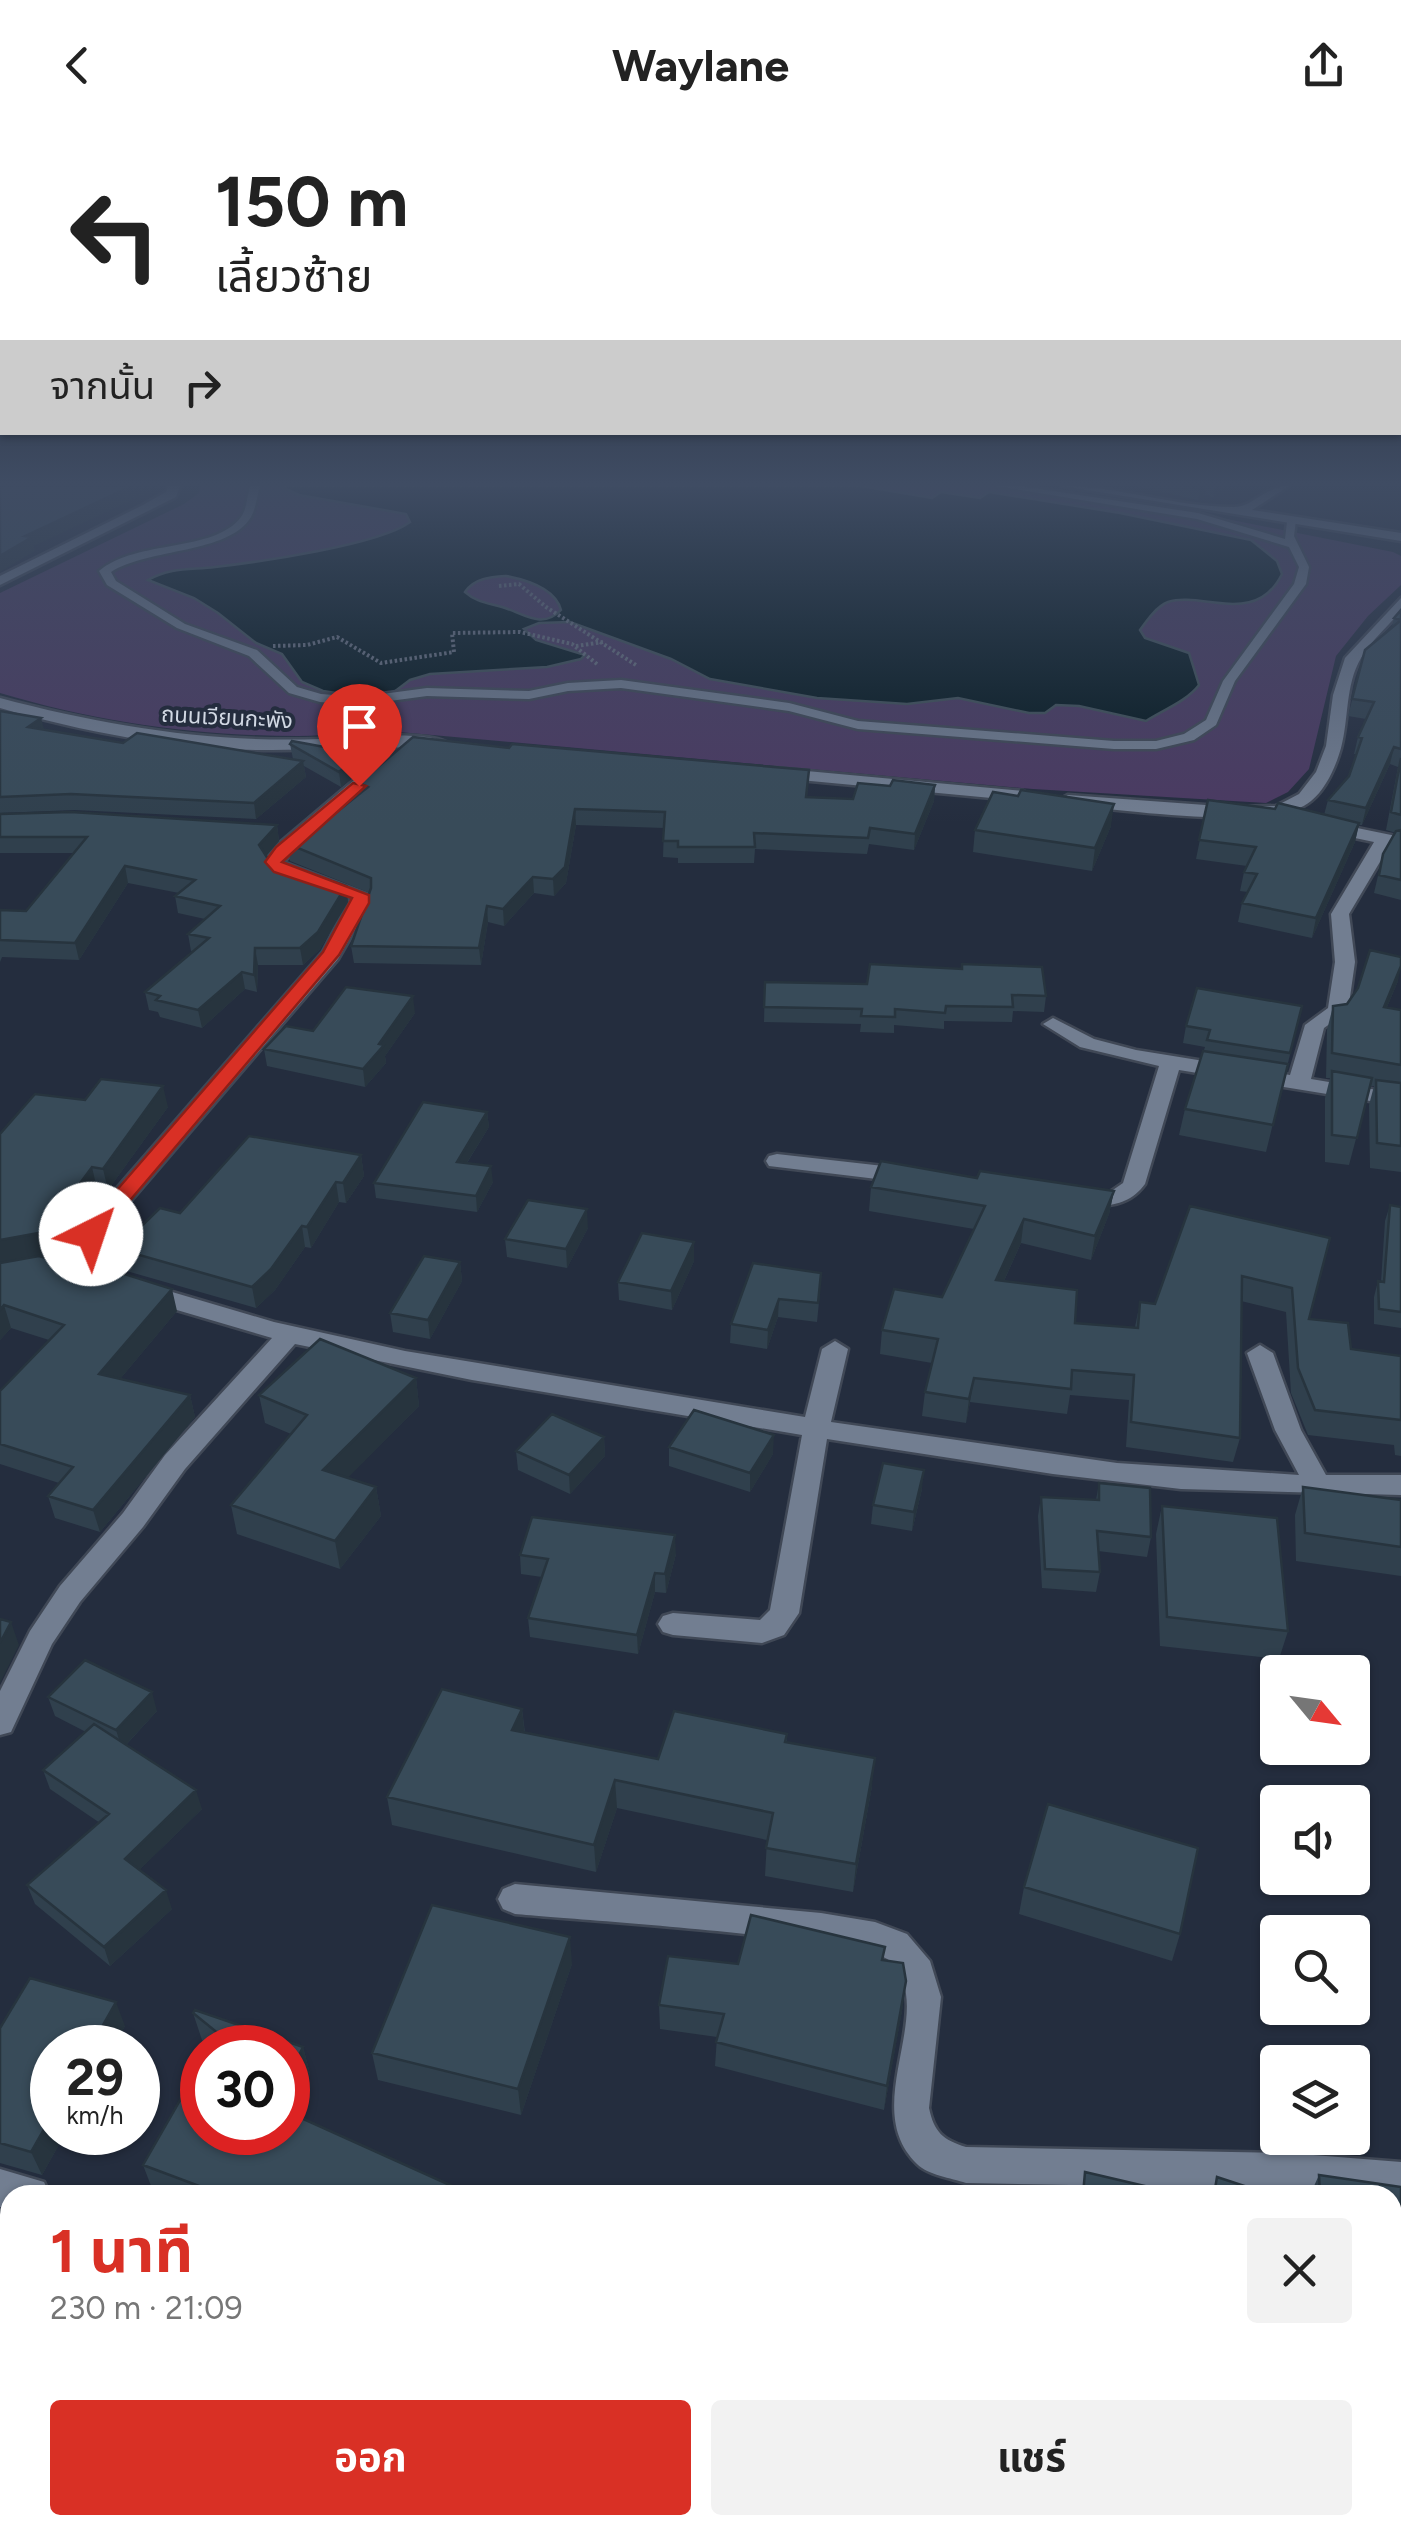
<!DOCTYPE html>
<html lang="th">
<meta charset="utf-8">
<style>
:root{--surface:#fff;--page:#f2f2f2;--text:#222;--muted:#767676;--accent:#d93025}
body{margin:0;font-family:Figtree,"Noto Sans Thai",sans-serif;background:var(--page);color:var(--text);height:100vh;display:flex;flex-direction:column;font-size:38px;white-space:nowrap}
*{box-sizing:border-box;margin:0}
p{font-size:32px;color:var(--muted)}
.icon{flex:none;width:55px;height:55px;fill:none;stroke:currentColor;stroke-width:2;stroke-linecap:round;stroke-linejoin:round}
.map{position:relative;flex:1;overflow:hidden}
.sheet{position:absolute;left:0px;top:2055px;width:1402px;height:350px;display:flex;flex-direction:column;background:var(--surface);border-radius:30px 30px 0 0;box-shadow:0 2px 8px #0004}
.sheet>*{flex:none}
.guide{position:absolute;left:0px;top:0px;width:1402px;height:305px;box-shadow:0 2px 8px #0004;background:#fff;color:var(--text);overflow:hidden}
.needle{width:65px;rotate:119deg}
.fabs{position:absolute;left:1260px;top:1525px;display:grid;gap:20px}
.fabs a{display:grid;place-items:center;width:110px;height:110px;border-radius:10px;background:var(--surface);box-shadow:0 2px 8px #0004;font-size:50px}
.speed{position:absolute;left:30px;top:1895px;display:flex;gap:20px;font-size:50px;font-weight:700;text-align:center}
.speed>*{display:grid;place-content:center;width:130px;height:130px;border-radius:50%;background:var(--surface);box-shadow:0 2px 8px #0004;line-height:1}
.speed small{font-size:25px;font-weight:400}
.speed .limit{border:15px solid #d22;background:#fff;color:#111}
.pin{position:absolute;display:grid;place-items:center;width:85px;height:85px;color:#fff;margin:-102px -42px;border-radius:50% 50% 50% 0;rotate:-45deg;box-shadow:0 0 10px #0007}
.pin .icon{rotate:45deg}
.me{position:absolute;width:110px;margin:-55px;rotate:41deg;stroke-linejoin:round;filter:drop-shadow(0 0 8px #0008)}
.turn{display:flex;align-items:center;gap:35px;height:210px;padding:0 50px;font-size:45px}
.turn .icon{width:130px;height:130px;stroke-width:2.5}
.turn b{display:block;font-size:70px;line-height:85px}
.then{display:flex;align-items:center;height:95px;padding:0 50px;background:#0003;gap:20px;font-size:38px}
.round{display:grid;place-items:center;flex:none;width:105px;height:105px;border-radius:10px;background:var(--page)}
.summary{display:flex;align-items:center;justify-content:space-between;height:170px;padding:0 50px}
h1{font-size:60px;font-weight:700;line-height:75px;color:var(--accent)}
.cta{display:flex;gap:20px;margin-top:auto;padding:20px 50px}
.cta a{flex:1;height:115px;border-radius:10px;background:var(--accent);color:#fff;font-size:40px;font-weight:700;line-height:115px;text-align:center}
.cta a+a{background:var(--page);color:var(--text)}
header{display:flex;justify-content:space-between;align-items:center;height:130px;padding:0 50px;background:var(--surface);font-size:45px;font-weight:700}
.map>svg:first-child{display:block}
.green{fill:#4b3a62}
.water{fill:#02161c;stroke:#405058;stroke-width:2.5;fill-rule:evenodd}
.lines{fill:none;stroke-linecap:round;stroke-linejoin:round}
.service-casing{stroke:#404856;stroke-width:5}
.minor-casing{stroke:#404856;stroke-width:5}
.path{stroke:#6c7483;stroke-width:4;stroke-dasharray:2.5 2.5;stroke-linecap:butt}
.service{fill:#727e91;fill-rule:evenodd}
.minor{fill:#727e91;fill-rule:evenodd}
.wall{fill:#30404d}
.shaded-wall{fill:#27343e}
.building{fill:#384b59;stroke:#27343e;stroke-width:2.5}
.route{fill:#d93025;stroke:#8d1f18;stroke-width:2.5}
.labels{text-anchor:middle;stroke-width:8;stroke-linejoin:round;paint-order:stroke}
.far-street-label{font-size:22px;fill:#d1d8e3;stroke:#242d3e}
</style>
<header><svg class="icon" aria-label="back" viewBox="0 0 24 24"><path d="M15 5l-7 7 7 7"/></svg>Waylane<svg class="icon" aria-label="share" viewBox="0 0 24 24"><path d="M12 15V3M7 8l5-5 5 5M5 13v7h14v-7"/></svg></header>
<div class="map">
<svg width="1401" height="2405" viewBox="0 0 1401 2405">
<rect width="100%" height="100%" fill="#242d3e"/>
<path class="green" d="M200 356H1038L1161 376 1393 422 1401 426V455L1368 486 1336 526 1309 639 1288 662 1266 673 1033 659 399 602C365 601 332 606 298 606 197 606 97 592 0 563V463L184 374 199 363Z"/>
<path class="water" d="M280 356H861L932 368 941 362 980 368 989 362 1120 383 1251 410 1277 431 1282 444C1256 497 1202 461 1168 472 1157 476 1147 490 1140 500L1145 508 1189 523 1199 555C1187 571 1163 580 1146 591L1079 576 1056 575 1045 583H1029L958 568 907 574 817 568 710 549 671 529 570 492 539 493 524 499 536 510 585 525 581 529 547 537 430 544 410 550 394 562 361 567 323 561 302 552 282 524 256 513 218 483 194 468 148 450C171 437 190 440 215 437 258 432 379 415 410 392L406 384 299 365ZM506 446C527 450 555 458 561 480 542 500 523 483 502 477 488 473 476 472 465 462 474 448 491 447 506 446Z"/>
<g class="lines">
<defs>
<path id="service" d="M250 356H260C257 366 256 378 251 387 229 424 148 418 111 442L116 451 185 494 257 520 297 557 321 564 360 567 427 558 529 561 568 553 621 550 789 573 858 591 1114 611H1156L1184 604 1206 590 1223 551 1294 454 1299 437 1289 417 1197 389 996 356H1020L1198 383 1285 409 1287 392 1296 390 1294 406 1309 437 1306 454 1235 551 1216 595 1194 610 1156 619H1114L858 599 789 581 621 558 568 561 529 569 427 566 360 575 320 572 289 563 249 526 177 498 107 455 99 441C137 409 214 423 241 387 247 379 247 366 250 356Z"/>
<path id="minor" d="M168 356H180L176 367 0 455V446L143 375 166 362Z
M1062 356C1119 356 1175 377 1233 377 1252 378 1265 356 1289 356L1252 380 1401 403V411Z
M1401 468V481C1388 496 1371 511 1361 528 1345 555 1349 589 1341 618 1336 636 1326 659 1311 671 1275 703 1119 679 1068 675L1059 670 1068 665 1233 677 1276 676 1299 664 1316 642 1326 616 1333 565 1345 528Z
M0 568C106 596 210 613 320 609 348 608 429 599 449 614L441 619C380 615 318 621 257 620 169 618 84 602 0 578Z
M379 629 393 633 283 732 369 765 370 773 338 829 73 1138 0 1153V1137L57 1127 323 822 351 768 274 743 265 732 275 717Z
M774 638 1023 661 1032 666 1023 671 768 647 766 643Z
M1323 691 1401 707V717L1390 715 1349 784 1355 832 1348 881 1324 898 1311 949 1401 964V976L1179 940 1145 1054C1127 1079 1099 1078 1071 1071L1068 1066 1071 1061 1110 1062 1123 1053 1159 936 1080 917 1043 894 1053 888 1094 909 1136 920 1290 945 1305 895 1328 878 1335 832 1331 784 1374 712 1317 700 1314 696Z
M777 1024 910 1039 921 1046 910 1053 769 1036 766 1031 769 1026Z
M145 1154 274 1192 405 1221 805 1287 822 1219 835 1211 848 1219 831 1292 1117 1333 1299 1345 1275 1300 1247 1223 1260 1215 1273 1223 1301 1300 1326 1345H1401V1365L1181 1359 1053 1344 827 1309 799 1483 784 1505 762 1513 673 1505 663 1502 658 1494 663 1486 673 1483 760 1490 770 1480 802 1305 472 1250 295 1214 185 1339 143 1397 80 1472 52 1514 11 1602 0 1605V1561L30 1501 60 1456 123 1383 165 1325 272 1208 136 1168 133 1162Z
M515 1754 821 1783 875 1792 907 1804 930 1831 941 1867 929 1978C934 2002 943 2010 966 2017L1288 2023 1401 2032V2068L1288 2059 966 2053C951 2048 928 2045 917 2034 857 1976 940 1880 890 1831 867 1808 568 1789 515 1784L503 1779 498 1769 503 1759Z
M0 2039 44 2052 50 2065H10V2079L0 2077Z"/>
</defs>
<use href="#service" class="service-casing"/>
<use href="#minor" class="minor-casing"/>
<path class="path" d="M499 456 519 454 546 477 636 535
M273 516 307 515 337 507 381 533 454 522 452 503 520 502 572 514 597 534
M576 516 603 512"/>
<use href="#service" class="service"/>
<use href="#minor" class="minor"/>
</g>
<path class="wall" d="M1136 356H1229L1213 367 1205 365 1198 370Z
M1401 480V770L1374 763 1383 724 1396 703 1386 700 1398 637 1390 634 1362 695H1359L1355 712 1312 808 1238 792 1242 773 1248 762 1240 761 1244 742 1247 736 1196 729 1208 670 1324 685 1328 670 1349 646 1356 624H1354L1358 607 1366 589 1348 586 1365 520 1392 497 1394 488Z
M0 581 44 599 123 613 293 629 290 614 363 638 341 657 304 636 306 647 256 689 75 680 0 683Z
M509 618 809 640 807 667 853 669 890 656 935 655 934 671 914 720 869 714 867 724 755 719 754 733H678V728L663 727 664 698 576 695 566 753 554 766 534 763 504 796 488 792 481 835 354 833 351 816 370 763 290 731 288 714 313 701 360 664 359 653Z
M1018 666 1111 696 1092 741 973 722 975 700Z
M0 684 277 695 279 711 266 726 268 729 346 756 348 772 320 819 303 835H258L257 862 245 859 202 898 160 887 158 882 149 880 145 862 194 821H191L188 804 205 789 178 783 175 766 179 763 128 753 79 830 2 827 0 832V780L26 781 73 723H0Z
M1398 851 1387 877 1401 880V1042L1370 1038 1369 975 1374 956H1370L1349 1035 1325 1032V968L1330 948H1326L1327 900 1333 876 1347 874Z
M765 852 1046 866 1044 882 1013 881 1012 892 944 891V899L894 895V903L860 902 861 894 764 892Z
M1302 876 1266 1022 1179 1005 1185 979 1205 917 1183 913 1186 896Z
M415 883 385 926 386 933 365 957 267 936 264 919 313 901Z
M85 970 168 977 108 1060 97 1059 50 1124 40 1126 177 1181 120 1249 190 1265 195 1287 100 1402 55 1388 48 1366 59 1353 0 1334V1261L49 1210 11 1198 0 1210V1133Z
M487 982 489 997 467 1033 493 1052 477 1082 376 1068 374 1053Z
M361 1025 364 1046 346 1073 339 1072 311 1118 305 1117 275 1160 256 1178 123 1140 118 1119 180 1083Z
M977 1048 1114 1061 1109 1084 1091 1130 1021 1113 1004 1151 1075 1193 1135 1197 1140 1172 1155 1174 1330 1108 1309 1189 1351 1219 1401 1226V1326L1395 1325 1394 1315 1308 1305 1291 1263 1286 1182 1241 1171 1240 1308 1233 1332 1126 1317 1129 1270 1070 1265 1067 1284 970 1272 966 1293 922 1286 925 1262 932 1233 880 1224 882 1200 942 1167 974 1099 869 1081 871 1057Z
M1390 1075 1401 1077V1198L1374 1194V1167L1378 1151 1381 1152 1385 1091Z
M588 1098 567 1138 507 1127 505 1109Z
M694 1131 672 1180 619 1170 618 1152Z
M460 1132 462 1151 430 1209 393 1202 390 1183Z
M753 1133 820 1162 817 1192 778 1187 767 1219 730 1213 731 1194Z
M416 1248 419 1276 347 1348 376 1357 381 1386 340 1439 237 1404 231 1375 291 1304 265 1293 259 1265Z
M604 1307 605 1326 570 1364 518 1340 516 1321Z
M669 1317 773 1324 750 1362 669 1336Z
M1099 1353 1151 1407 1147 1427 1098 1421 1100 1442 1096 1462 1042 1458 1038 1386 1041 1367 1096 1370Z
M1303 1357 1401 1370V1446L1296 1431 1295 1385Z
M922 1359 912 1401 871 1394 873 1375Z
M1162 1376 1288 1501 1279 1529 1160 1516 1156 1404Z
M676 1424 666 1463 655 1462 638 1524 530 1507 528 1488 542 1447 521 1444 520 1425Z
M48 1567 157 1581 126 1615 202 1679 139 1740 172 1779 110 1836 35 1774 27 1755 100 1693 50 1659 43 1640 86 1602 55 1586Z
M522 1579 525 1603 658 1629 787 1604V1612L872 1656 853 1762 765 1746 767 1710 617 1678 596 1742 392 1695 387 1667Z
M1024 1757 1180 1804 1172 1831 1019 1784Z
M885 1817 883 1830 903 1875 884 1980 715 1936 717 1907 660 1899 659 1875 738 1834Z
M572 1834 521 1985 378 1950 372 1923Z
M193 1883 303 1917 310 1944 290 1983 472 2065H163L153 2061 143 2035 211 1918 202 1910Z
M125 1896 42 2045 0 2033V1898Z
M1319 2045 1320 2065H1310Z
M1401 2057V2154L1392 2153V2065Z
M1392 2248 1401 2250V2370L1392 2369Z
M1098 2395H1258V2405H1099Z"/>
<path class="shaded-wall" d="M132 356H162L34 416 35 421 0 442V426L25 406Z
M1205 356H1207L1205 365 1198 370 1200 359Z
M1214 356H1229L1213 367Z
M41 588 45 603 28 597Z
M1394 617 1390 634 1362 695 1366 678Z
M362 624 363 638 341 657 339 642Z
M303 631 306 647 256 689 254 673Z
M935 655 934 671 914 720 915 704Z
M1114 674 1111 696 1092 741 1095 718Z
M575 679 576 695 566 753 554 766 553 749Z
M1359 693 1355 712 1312 808 1316 788Z
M277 695 279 711 261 732 259 715Z
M125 736 128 753 79 830 75 813Z
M533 747 534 763 504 796 503 779Z
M346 756 348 772 320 819 303 835 300 818Z
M487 776 488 792 481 835 479 818Z
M255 818 258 835 257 862 254 845Z
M1401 836 1398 851 1377 901 1384 877Z
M242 842 245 859 202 898 198 880Z
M413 866 415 883 385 926 386 933 365 957 363 939Z
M163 956 168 977 108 1060 103 1039Z
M487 982 489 997 458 1047 457 1032Z
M361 1025 364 1046 346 1073 343 1053Z
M491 1036 493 1052 477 1082 476 1066Z
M92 1037 97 1059 50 1124 0 1133V1110Z
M336 1052 339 1072 311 1118 307 1097Z
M1114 1061 1109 1084 1091 1130 1095 1106Z
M587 1079 588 1098 567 1138 566 1119Z
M1024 1089 1021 1113 993 1175 996 1150Z
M302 1096 305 1117 275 1160 256 1178 252 1157Z
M694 1112V1131L672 1180 671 1161Z
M460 1132 462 1151 430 1209 428 1190Z
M172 1159 177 1181 105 1267 99 1244Z
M779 1169 778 1187 767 1219 768 1200Z
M4 1175 11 1198 0 1210V1180Z
M416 1248 419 1276 328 1368 323 1340Z
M974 1248 970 1272 966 1293 969 1269Z
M190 1265 195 1287 100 1402 93 1380Z
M774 1305 773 1324 750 1362V1343Z
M604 1307 605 1326 570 1364 569 1345Z
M924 1340 922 1359 912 1401 914 1382Z
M376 1357 381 1386 340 1439 335 1411Z
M675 1405 676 1424 666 1463 665 1444Z
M655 1443V1462L638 1524 637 1505Z
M11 1492 19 1515 0 1553V1513Z
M152 1562 157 1581 122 1619 116 1600Z
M522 1579 525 1607 512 1600Z
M875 1628 872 1656 853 1762 856 1734Z
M615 1650 617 1678 596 1742 594 1715Z
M196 1660 202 1679 131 1748 125 1729Z
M166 1760 172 1779 110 1836 104 1817Z
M570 1807 572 1834 521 1985 518 1959Z
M906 1851 903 1875 884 1980 887 1956Z
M116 1872 125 1896 113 1918H90Z
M303 1917 310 1944 288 1987V1947Z
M52 1985V2002H66L42 2045 31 2022Z
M10 2303V2338L0 2321Z
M133 2395H138L143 2405H128Z"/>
<path class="building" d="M0 356H132L25 406 32 407 0 426Z
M1185 356H1205L1200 359Z
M1401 480V619L1394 617 1366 678 1328 670 1349 646 1362 608 1358 607 1374 572 1352 569 1365 520 1401 490 1394 488Z
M0 581 41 588 28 597 123 613 137 603 303 631 254 673 71 664 0 667Z
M413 607 509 618 512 614 809 640 806 667 853 669 858 653 890 656 893 650 935 655 915 704 870 698 868 708 754 703 755 717H678V711H663L665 682 575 679 565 737 553 749 533 747 503 779 487 776 479 818 351 816 371 758V748L288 714 305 700 313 701 368 657 359 653Z
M292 611 362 624 339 642 290 614Z
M1401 628V685L1391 682Z
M1021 660 1114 674 1095 718 975 700 993 662 1018 666Z
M1208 670 1275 679 1278 673 1359 693 1316 788 1242 773 1257 744 1244 742 1256 717 1199 710Z
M71 682 277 695 259 715 268 729 346 756 318 802 300 818H255L254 845 242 842 198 880 156 870 160 866 145 862 209 808 188 804 220 776 175 766 195 750 125 736 75 813 0 810V780L26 781 87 707H0V684Z
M1401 700V750L1379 745 1383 724 1396 701Z
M1370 820 1401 827V836L1384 877 1401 880V935L1332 923 1333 876 1347 874 1358 858Z
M870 834 962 839V834L1042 837 1046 866 1012 865 1013 877 946 876 945 883 895 879V887L861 886 862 879 764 877 765 852 867 854Z
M346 857 413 866 379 914 384 915 363 939 264 919 286 896 313 901Z
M1197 858 1302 876 1290 923 1207 910 1210 900 1186 896Z
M1203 921 1288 934 1273 995 1185 979Z
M1332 941 1372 948 1357 1008 1332 1005Z
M101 949 163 956 103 1039 92 1037 44 1102 0 1110V1004L35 964 85 970Z
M1376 950 1401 953V1016L1377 1013Z
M423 972 487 982 457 1032 491 1036 476 1066 374 1053Z
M249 1006 361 1025 343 1053 336 1052 307 1097 302 1096 271 1139 252 1157 118 1119 160 1078 180 1083Z
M881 1031 977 1048 980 1041 1114 1061 1095 1106 1024 1089 996 1150 1077 1160 1075 1193 1138 1198 1140 1172 1155 1174 1190 1076 1330 1108 1309 1189 1348 1193 1351 1219 1401 1226V1290L1315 1280 1298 1238 1292 1158 1242 1146 1240 1308 1131 1292 1134 1245 1072 1240 1071 1259 974 1248 969 1269 925 1262 938 1209 882 1200 894 1159 942 1167 985 1076 871 1057Z
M528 1070 587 1079 566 1119 505 1109Z
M1390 1075 1401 1077V1182L1379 1179 1378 1151 1384 1152Z
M642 1103 694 1112 671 1161 618 1152Z
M39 1126 93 1142 99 1136 172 1159 99 1244 190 1265 93 1380 48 1366 73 1337 0 1314V1261L64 1195 4 1175 0 1180V1133Z
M424 1126 460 1132 428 1190 390 1183Z
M753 1133 821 1143 818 1173 779 1169 768 1200 731 1194Z
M320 1209 416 1248 323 1340 376 1357 335 1411 231 1375 307 1285 259 1265Z
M694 1280 774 1305 750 1343 669 1317Z
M552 1284 604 1307 569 1345 516 1321Z
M883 1333 924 1340 914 1382 873 1375Z
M1099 1353 1150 1358 1151 1407 1097 1401 1100 1442 1045 1439 1041 1367 1099 1370Z
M1303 1357 1401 1370V1417L1305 1403Z
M1162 1376 1277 1388 1288 1501 1167 1487Z
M532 1387 675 1405 665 1444 655 1443 637 1505 528 1488 548 1429 520 1425Z
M0 1489 11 1492 0 1513Z
M85 1530 152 1562 116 1600 48 1567Z
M442 1559 522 1579 512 1600 658 1629 674 1581 787 1604 785 1612 875 1628 856 1734 766 1718 773 1683 615 1650 594 1715 387 1667Z
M94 1594 196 1660 125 1729 166 1760 104 1817 27 1755 109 1684 43 1640Z
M1048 1674 1198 1718 1180 1804 1024 1757Z
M432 1775 570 1807 518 1959 372 1923Z
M751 1785 885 1817 882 1830 903 1833 906 1851 887 1956 716 1912 724 1884 659 1875 668 1826 738 1834Z
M30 1848 116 1872 90 1918H52V1985L31 2022 0 2013V1898Z
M195 1880 303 1917 288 1947V1918H211L219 1904 193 1883Z
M202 1932V2002H288V1982L472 2065H223L143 2035Z
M1085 2042 1183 2065H1083Z
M1319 2045 1401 2057V2132L1392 2131V2065H1320Z
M1217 2047 1272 2065H1214Z
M1392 2248 1401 2250V2353L1392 2351Z
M0 2263 10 2267V2303L0 2321Z
M0 2322 10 2327V2395H133L128 2405H0Z
M1107 2395H1258V2405H1107Z"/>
<linearGradient id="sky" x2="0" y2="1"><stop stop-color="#141922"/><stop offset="0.51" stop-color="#3f4c63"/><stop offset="1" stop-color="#3f4c63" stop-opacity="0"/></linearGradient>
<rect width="1401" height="693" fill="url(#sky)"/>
<path class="route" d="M353 653 366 656 282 732 369 765V773L339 825 98 1108H83L80 1104 83 1099 323 822 352 768 274 742 265 732 276 717Z"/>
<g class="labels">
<g class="far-street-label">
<text transform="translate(227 587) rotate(3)" y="8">ถนนเวียนกะพัง</text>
</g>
</g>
</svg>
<div class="fabs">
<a><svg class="needle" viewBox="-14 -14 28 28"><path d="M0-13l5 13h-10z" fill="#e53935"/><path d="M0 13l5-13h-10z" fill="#767676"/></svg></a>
<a><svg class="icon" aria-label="sound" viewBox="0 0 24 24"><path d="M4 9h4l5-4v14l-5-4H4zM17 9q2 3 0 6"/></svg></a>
<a><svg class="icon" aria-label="search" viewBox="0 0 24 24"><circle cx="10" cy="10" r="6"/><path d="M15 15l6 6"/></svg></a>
<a><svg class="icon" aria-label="layers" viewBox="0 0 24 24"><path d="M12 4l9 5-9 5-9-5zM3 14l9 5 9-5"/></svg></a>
</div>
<div class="speed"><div>29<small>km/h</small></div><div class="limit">30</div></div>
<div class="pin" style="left:359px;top:656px;background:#d93025"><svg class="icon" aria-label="arrive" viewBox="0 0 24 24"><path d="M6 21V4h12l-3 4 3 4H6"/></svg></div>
<svg class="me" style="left:91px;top:1104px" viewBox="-20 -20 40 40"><circle r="19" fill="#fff"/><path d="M0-13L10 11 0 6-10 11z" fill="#d93025"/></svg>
<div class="guide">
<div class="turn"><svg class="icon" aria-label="left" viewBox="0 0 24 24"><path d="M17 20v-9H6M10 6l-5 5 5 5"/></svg><div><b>150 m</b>เลี้ยวซ้าย</div></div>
<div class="then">จากนั้น<svg class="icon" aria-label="right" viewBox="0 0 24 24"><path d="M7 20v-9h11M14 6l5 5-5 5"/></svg></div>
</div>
<section class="sheet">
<div class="summary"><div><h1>1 นาที</h1><p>230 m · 21:09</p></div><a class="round"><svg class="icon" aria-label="close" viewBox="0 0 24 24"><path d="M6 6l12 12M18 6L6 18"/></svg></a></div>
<div class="cta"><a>ออก</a><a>แชร์</a></div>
</section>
</div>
